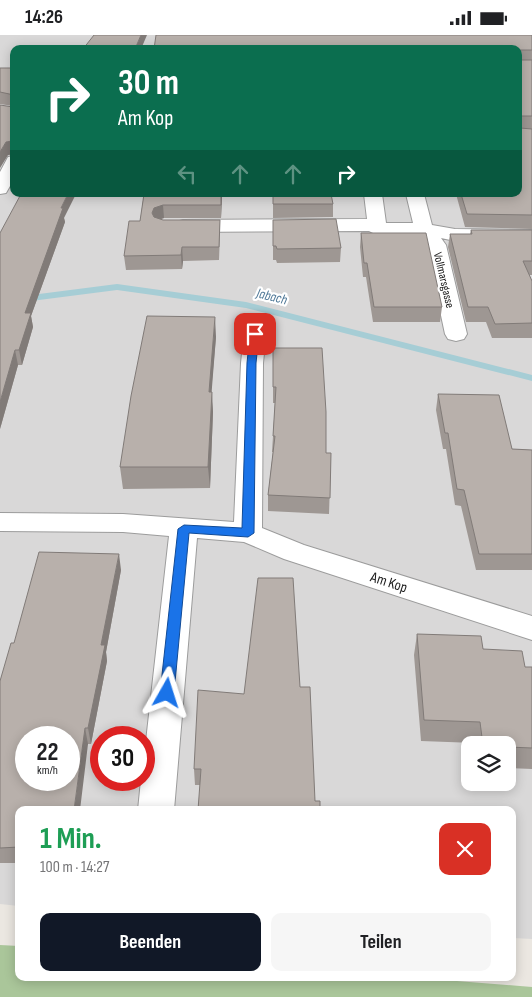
<!DOCTYPE html>
<html lang="de">
<meta charset="utf-8">
<style>
:root{--surface:#fff;--page:#f6f6f6;--text:#202124;--muted:#757577;--accent:#111827}
body{margin:0;font-family:"Sofia Sans Condensed",sans-serif;background:var(--page);color:var(--text);height:100vh;display:flex;flex-direction:column;font-size:19px;white-space:nowrap}
*{box-sizing:border-box;margin:0}
p{font-size:16px;color:var(--muted)}
.icon{flex:none;width:28px;height:28px;fill:none;stroke:currentColor;stroke-width:2;stroke-linecap:round;stroke-linejoin:round}
.map{position:relative;flex:1;overflow:hidden}
.side{position:absolute;left:15px;top:771px;width:501px;height:175px;display:flex;flex-direction:column;background:var(--surface);border-radius:10px;box-shadow:0 2px 12px #0003}
.side>*{flex:none}
.hud{position:absolute;left:10px;top:10px;width:512px;height:152px;border-radius:10px;box-shadow:0 2px 12px #0003;background:#0b6e4f;color:#fff;overflow:hidden}
.fabs{position:absolute;left:461px;top:701px;display:grid;gap:10px}
.fabs a{display:grid;place-items:center;width:55px;height:55px;border-radius:10px;background:var(--surface);box-shadow:0 2px 12px #0003;font-size:25px}
.speed{position:absolute;left:15px;top:691px;display:flex;gap:10px;font-size:25px;font-weight:700;text-align:center}
.speed>*{display:grid;place-content:center;width:65px;height:65px;border-radius:50%;background:var(--surface);box-shadow:0 2px 12px #0003;line-height:1}
.speed small{font-size:12px;font-weight:400}
.speed .limit{border:8px solid #d22;background:#fff;color:#111}
.pin{position:absolute;display:grid;place-items:center;width:42px;height:42px;color:#fff;margin:-21px;border-radius:10px;box-shadow:0 2px 8px #0006}
.me{position:absolute;width:55px;margin:-28px;rotate:6deg;stroke-linejoin:round;filter:drop-shadow(0 0 4px #0008)}
.turn{display:flex;align-items:center;gap:18px;height:105px;padding:0 25px;font-size:22px}
.turn .icon{width:65px;height:65px;stroke-width:2.5}
.turn b{display:block;font-size:35px;line-height:42px}
.lanes{display:flex;align-items:center;height:48px;padding:0 25px;background:#0003;justify-content:center;gap:25px;direction:ltr}
.lanes .off{opacity:.35}
.round{display:grid;place-items:center;flex:none;width:52px;height:52px;border-radius:10px;background:var(--page)}
.headline{display:flex;align-items:center;justify-content:space-between;height:85px;padding:0 25px}
h1{font-size:30px;font-weight:700;line-height:38px;color:#1e9e55}
.cta{display:flex;gap:10px;margin-top:auto;padding:10px 25px}
.cta a{flex:1;height:58px;border-radius:10px;background:var(--accent);color:#fff;font-size:20px;font-weight:700;line-height:58px;text-align:center}
.cta a+a{background:var(--page);color:var(--text)}
.status{display:flex;justify-content:space-between;align-items:center;height:35px;padding:0 25px;background:var(--surface);direction:ltr}
.status svg{height:14px;fill:currentColor}
.map>svg:first-child{display:block}
.residential{fill:#d9d8d8;fill-rule:evenodd}
.forest{fill:#aac69a}
.lines{fill:none;stroke-linecap:round;stroke-linejoin:round}
.stream{fill:#a6cdd5;fill-rule:evenodd}
.minor-casing{stroke:#9c9c9c;stroke-width:2}
.minor{fill:#fff;fill-rule:evenodd}
.wall{fill:#9e9793}
.shaded-wall{fill:#817b78}
.building{fill:#b8b0ab;stroke:#817b78;fill-rule:evenodd}
.route{fill:#1a73e8;stroke:#114b97}
.labels{text-anchor:middle;stroke-width:4.5;stroke-linejoin:round;paint-order:stroke}
.far-street-label{font-size:12px;fill:#1b1b1b;stroke:#fff}
.far-water-label{font-size:14px;font-style:italic;fill:#507998;stroke:#fff}
.street-label{font-size:15px;fill:#1b1b1b;stroke:#fff}
</style>
<div class="status"><b>14:26</b><svg viewBox="0 0 49 12"><path d="M0 12V9h3v3zM5 12V6h3v6zM10 12V3h3v9zM15 12V0h3v12zM26 1h20v11H26zM47 4h2v5h-2z"/></svg></div>
<div class="map">
<svg width="532" height="962" viewBox="0 0 532 962">
<rect width="100%" height="100%" fill="#ebe7e1"/>
<path class="residential" d="M0 0H532V904L513 903 512 775H19V871L0 869ZM14 14H519V159H14ZM26 702H69V745H26ZM101 702H144V745H101ZM470 710H508V748H470Z"/>
<path class="forest" d="M0 910 19 911V942H407L532 952V962H0Z"/>
<g class="lines">
<path class="stream" d="M117 249 246 267 532 340V346L246 273 117 255 0 270V264Z"/>
<defs>
<path id="minor" d="M14 121V144L6 158 0 159V137L8 122Z
M364 159H382L386 188H413L406 159H424L432 190 455 194 532 195V207L455 206 441 203 446 210 467 299 464 304 456 306 448 304 445 299 426 210 419 200H377L369 196 183 197 176 195 174 191 176 187 183 185 367 184Z
M255 292 263 294 266 299 263 328 262 493 304 510 532 581V605L284 524 244 507 197 503 174 775H138L141 745H144V724L169 501 123 497 0 496V478L123 479 234 487 241 328 244 299 247 294Z"/>
</defs>
<use href="#minor" class="minor-casing"/>
<use href="#minor" class="minor"/>
</g>
<path class="wall" d="M532 0V194L465 192 456 159H519V14Z
M0 33H14V130V119L8 120 13 71 0 69Z
M21 159 64 183 65 187 31 281 33 292 22 330H18L0 394Z
M144 159H231V161H222L221 183H164L160 184 163 185H220V199L219 225 183 226 182 234 126 235 124 221 140 186Z
M273 159 333 169V182L273 183Z
M273 185 341 213 340 227 277 228 276 225H273Z
M471 195H532V240H529L532 246V303H492L486 287H466L448 212 450 199H470Z
M361 198 442 272 440 287H373L366 242H363L360 212Z
M216 302 211 357 213 377 210 453 123 454 120 432Z
M273 313 326 418H331L329 479 268 476V460L273 417H272L273 401 275 368H273Z
M438 359 512 414 532 415V535H476L461 471 455 470 446 414H443L436 375Z
M121 535 106 617 107 626 91 709H88L19 775V828H0V646L14 608Z
M417 599 483 614 525 632H532V734L508 733V710H476L475 708 421 706 414 620Z
M300 652 315 766 320 775 200 750H195L194 734 244 659Z"/>
<path class="shaded-wall" d="M141 0H147L141 14H135Z
M12 106 14 119 8 120 0 133V117L6 107Z
M68 159H76L64 183 65 187 31 281 33 292 22 330 19 315 25 278 61 173Z
M221 159H222V161L221 183Z
M163 170 164 183 155 186 152 178 154 173Z
M182 212 183 226 182 234 181 220Z
M215 282 216 302 210 377 209 357Z
M15 315 18 330 0 394V367Z
M212 357 213 377 210 453 208 432Z
M119 519 121 535 106 617 107 626 91 709 88 693 101 610Z
M85 693 88 709 80 775H74Z"/>
<path class="building" d="M94 0H141L135 14H83Z
M156 0H532V15H519V25H532V81H520V93L532 94V180L467 179 461 159H519V14H154Z
M0 33H14V108L12 106 6 107 0 117V70L13 72 14 60 0 57Z
M21 159H68L61 173H63L25 278H31L19 315H15L0 367V198Z
M144 159H221V170H163L154 173 152 178 154 182 163 185H220L219 212H182L181 220 124 221 129 186H140Z
M273 159H331L333 169H273Z
M336 184 341 213 277 214 276 211H273V185Z
M471 195H532V226H523L532 246V288L495 289 488 272H468L450 199H472Z
M361 198H426L442 272H374L367 228H364Z
M147 281 215 282 209 357H212L208 432H120L131 361Z
M273 313H322L326 377V418H331L330 463 268 460 275 401H273L276 352H273Z
M438 359 499 360 512 414 532 415V519H479L464 455 457 454 448 398H445Z
M39 517 119 519 101 610H105L88 693H85L74 775H19V812L0 813V646L11 608H14ZM26 702H69V745H26Z
M258 543H293L300 652H310L315 766H320V775H198L201 734H194L198 655 244 659Z
M417 599 481 601 483 614 522 616 525 632H532V713L508 712V710H483L480 687 424 685Z"/>
<path class="route" d="M255 296 259 299 256 328 254 498 248 502 189 498 174 658 172 662 167 664 162 662 160 658 178 494 184 490 242 493 247 328 250 299Z"/>
<g class="labels">
<g class="far-street-label">
<text transform="translate(444 245) rotate(77)" y="4">Vollmarsgasse</text>
</g>
<g class="far-water-label">
<text transform="translate(272 261) rotate(14)" y="5">Jabach</text>
</g>
<g class="street-label">
<text transform="translate(389 547) rotate(18)" y="5">Am Kop</text>
</g>
</g>
</svg>
<div class="fabs">
<a><svg class="icon" aria-label="layers" viewBox="0 0 24 24"><path d="M12 4l9 5-9 5-9-5zM3 14l9 5 9-5"/></svg></a>
</div>
<div class="speed"><div>22<small>km/h</small></div><div class="limit">30</div></div>
<div class="pin" style="left:255px;top:299px;background:#d93025"><svg class="icon" aria-label="arrive" viewBox="0 0 24 24"><path d="M6 21V4h12l-3 4 3 4H6"/></svg></div>
<svg class="me" style="left:167px;top:658px" viewBox="-20 -20 40 40"><path d="M0-17L14 15 0 8-14 15z" fill="#1a73e8" stroke="#fff" stroke-width="4"/></svg>
<div class="hud">
<div class="turn"><svg class="icon" aria-label="right" viewBox="0 0 24 24"><path d="M7 20v-9h11M14 6l5 5-5 5"/></svg><div><b>30 m</b>Am Kop</div></div>
<div class="lanes"><svg class="icon off" aria-label="left" viewBox="0 0 24 24"><path d="M17 20v-9H6M10 6l-5 5 5 5"/></svg><svg class="icon off" aria-label="ahead" viewBox="0 0 24 24"><path d="M12 20V5M6 11l6-6 6 6"/></svg><svg class="icon off" aria-label="ahead" viewBox="0 0 24 24"><path d="M12 20V5M6 11l6-6 6 6"/></svg><svg class="icon" aria-label="right" viewBox="0 0 24 24"><path d="M7 20v-9h11M14 6l5 5-5 5"/></svg></div>
</div>
<section class="side">
<div class="headline"><div><h1>1 Min.</h1><p>100 m · 14:27</p></div><a class="round" style="background:#d93025;color:#fff"><svg class="icon" aria-label="close" viewBox="0 0 24 24"><path d="M6 6l12 12M18 6L6 18"/></svg></a></div>
<div class="cta"><a>Beenden</a><a>Teilen</a></div>
</section>
</div>
